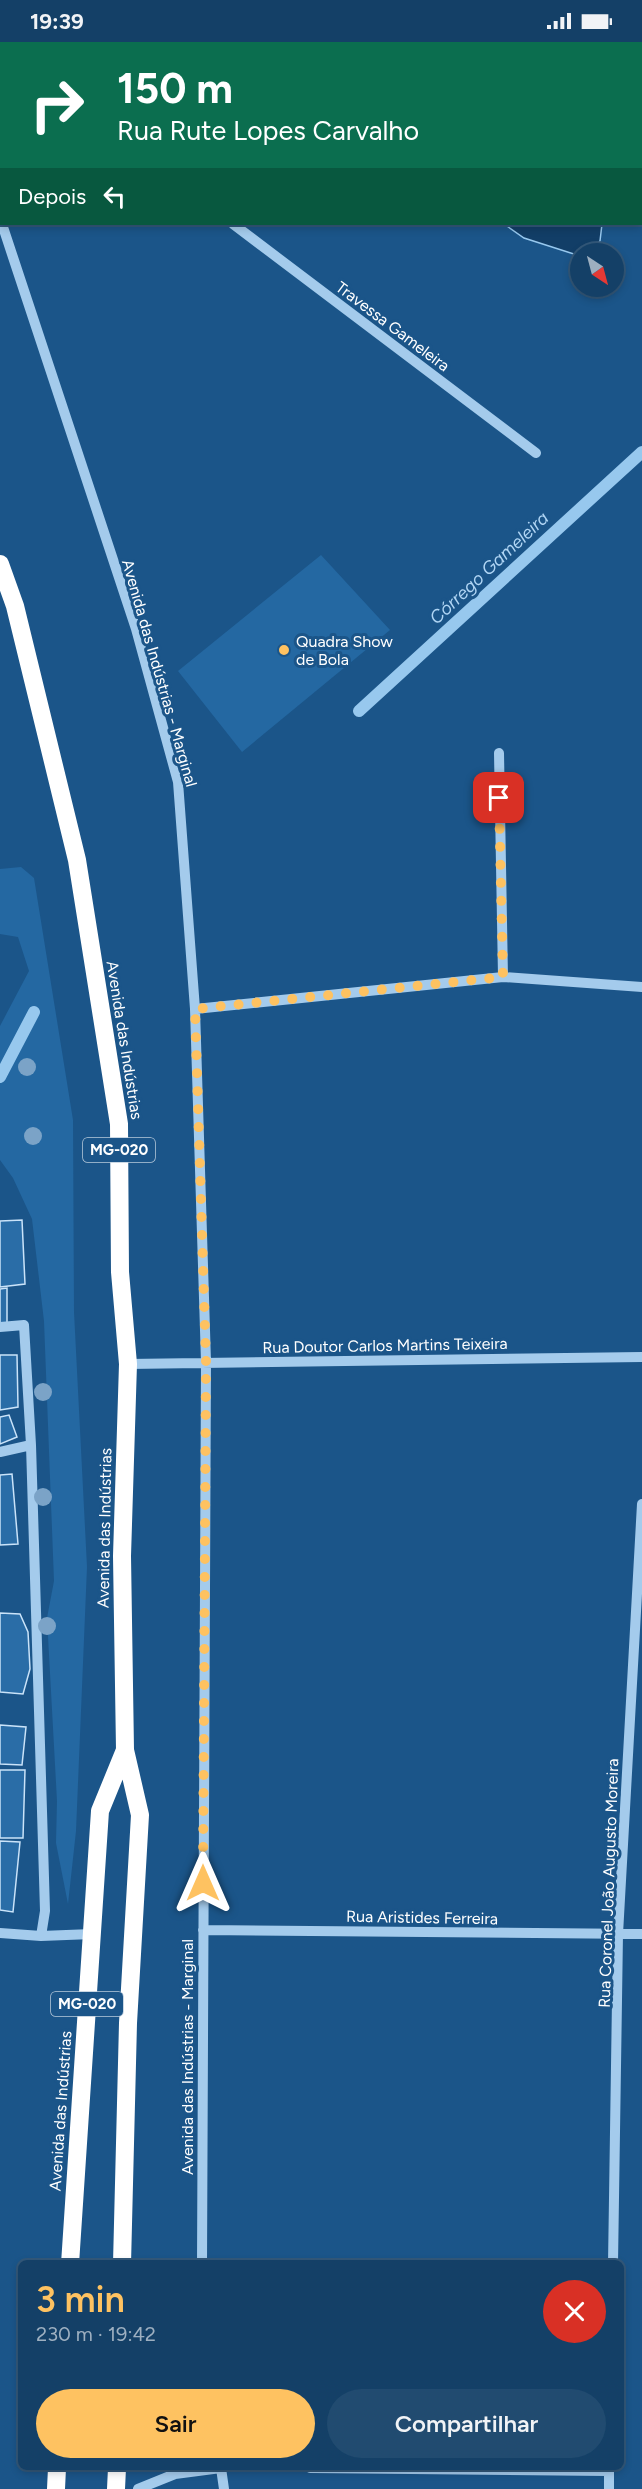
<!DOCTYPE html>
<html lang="pt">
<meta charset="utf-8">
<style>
:root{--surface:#144067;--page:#214b70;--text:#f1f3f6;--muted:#9dafc0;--line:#33597b;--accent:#fec261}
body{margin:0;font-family:Figtree,sans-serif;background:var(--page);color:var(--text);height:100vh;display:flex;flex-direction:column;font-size:22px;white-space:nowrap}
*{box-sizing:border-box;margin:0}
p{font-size:20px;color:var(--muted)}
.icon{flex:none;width:33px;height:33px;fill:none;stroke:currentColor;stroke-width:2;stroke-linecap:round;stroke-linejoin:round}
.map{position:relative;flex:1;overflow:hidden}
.sheet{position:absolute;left:18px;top:2218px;width:606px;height:210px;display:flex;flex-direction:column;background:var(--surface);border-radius:9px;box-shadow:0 3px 9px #0003,0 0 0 2px var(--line)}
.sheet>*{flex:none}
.guide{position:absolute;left:0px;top:0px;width:642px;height:183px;box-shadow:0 3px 9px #0003,0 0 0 2px var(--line);background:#0b6e4f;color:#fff;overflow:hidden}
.needle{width:39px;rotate:144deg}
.controls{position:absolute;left:570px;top:201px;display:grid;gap:12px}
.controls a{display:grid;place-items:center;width:54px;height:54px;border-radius:50%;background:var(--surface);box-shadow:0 3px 9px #0003,0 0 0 2px var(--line);font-size:30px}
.pin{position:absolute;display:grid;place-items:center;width:51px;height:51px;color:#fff;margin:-26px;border-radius:12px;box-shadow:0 3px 9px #0006}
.me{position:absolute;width:66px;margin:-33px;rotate:0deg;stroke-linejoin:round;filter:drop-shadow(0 0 4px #0008)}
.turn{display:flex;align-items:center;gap:21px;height:126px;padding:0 18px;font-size:27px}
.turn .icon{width:78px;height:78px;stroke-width:2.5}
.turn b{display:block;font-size:42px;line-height:51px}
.then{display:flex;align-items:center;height:57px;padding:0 18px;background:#0003;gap:12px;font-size:22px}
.round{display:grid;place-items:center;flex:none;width:63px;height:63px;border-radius:32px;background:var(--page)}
.head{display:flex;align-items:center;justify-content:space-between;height:102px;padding:0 18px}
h1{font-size:36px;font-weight:600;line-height:45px;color:var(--accent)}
.primary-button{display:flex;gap:12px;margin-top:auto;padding:12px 18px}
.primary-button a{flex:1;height:69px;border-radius:36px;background:var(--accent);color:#111;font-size:24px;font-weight:600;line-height:69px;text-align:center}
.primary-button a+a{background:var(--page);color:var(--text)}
.status{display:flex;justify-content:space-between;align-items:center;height:42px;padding:0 30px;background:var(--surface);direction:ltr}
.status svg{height:16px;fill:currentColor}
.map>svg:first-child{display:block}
.green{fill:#2468a2}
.water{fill:#123e67;stroke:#97c8ee;stroke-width:1.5}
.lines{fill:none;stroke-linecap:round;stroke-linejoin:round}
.stream{stroke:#97c8ee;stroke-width:12}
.building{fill:#2a6da7;stroke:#cae3f9;stroke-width:1.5}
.minor{stroke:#a4cbec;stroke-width:10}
.highway{stroke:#fff;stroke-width:18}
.tree{fill:#7ba3c7}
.route{stroke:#fec261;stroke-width:10;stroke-dasharray:0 18}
.poi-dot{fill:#fec261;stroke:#1b5589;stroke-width:2}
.labels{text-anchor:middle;stroke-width:6;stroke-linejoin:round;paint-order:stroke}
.shield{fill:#1b5589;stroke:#bbccdc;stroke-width:1.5}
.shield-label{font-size:15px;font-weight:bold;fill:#fff}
.street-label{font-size:16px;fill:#fff;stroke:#1b5589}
.poi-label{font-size:16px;fill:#fff;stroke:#1b5589;text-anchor:start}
.water-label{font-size:18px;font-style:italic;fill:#b0d5f4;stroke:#1b5589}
</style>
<div class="status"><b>19:39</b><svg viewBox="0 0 49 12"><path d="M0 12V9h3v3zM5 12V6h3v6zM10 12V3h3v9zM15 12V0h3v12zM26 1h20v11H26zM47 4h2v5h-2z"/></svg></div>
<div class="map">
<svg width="642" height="2447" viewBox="0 0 642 2447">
<rect width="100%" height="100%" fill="#1b5589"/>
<path class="green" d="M321 513 390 588 242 710 178 629Z
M21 825 34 836 73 1078 74 1270 87 1525 76 1789 68 1862 56 1801 57 1759 47 1576 54 1539 44 1279 32 1177 13 1136 0 1118V984L29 929 18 895 0 892V827Z"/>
<path class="water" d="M504 182H602L600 199 587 211 580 212V214L524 196Z"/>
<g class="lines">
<path class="stream" d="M359 669 642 410
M0 1035 34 970"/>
</g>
<path class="building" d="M0 0H39L2 2 0 29Z
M39 0H139L140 2H37Z
M2 27V106L0 104Z
M22 1178 25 1242 0 1245V1179Z
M7 1246V1282H0V1247Z
M0 1313H17L18 1365 0 1368Z
M9 1373 17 1395 0 1402V1375Z
M12 1432 18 1502 0 1503V1433Z
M0 1571 20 1572 28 1590 30 1627 23 1652 0 1650Z
M0 1683 26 1685 22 1723 0 1722Z
M0 1728H25L23 1796H0Z
M0 1799 20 1800 13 1870 0 1868Z"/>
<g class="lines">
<path class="minor" d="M298 0 299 2
M312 2 314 0
M0 149H2
M2 182 136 587 178 740 195 967 206 1320 202 2222
M233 182 536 411
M499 711 503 935
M195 967 503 935 642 945
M0 1285 24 1283 31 1403 45 1869 41 1894
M128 1322 642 1315
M0 1410 31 1403
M203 1888 642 1892
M0 1891 41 1894 92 1892
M613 2222 618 1892 642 1462
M221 2426 224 2447
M310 2426 609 2429
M138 2447 175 2432 221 2426
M609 2447V2426"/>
<path class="highway" d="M0 522 15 564 77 818 119 1082 120 1230 128 1322 122 1514 125 1708 140 1773 128 1981 122 2222
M70 2222 100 1769 125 1708
M56 2447 57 2426
M116 2447 117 2426"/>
</g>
<g class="tree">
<circle cx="27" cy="1025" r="9"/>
<circle cx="33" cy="1094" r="9"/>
<circle cx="43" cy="1350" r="9"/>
<circle cx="43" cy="1455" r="9"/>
<circle cx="47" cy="1584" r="9"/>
</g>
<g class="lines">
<path class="route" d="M203 1841 206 1320 195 967 503 935 499 756"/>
</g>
<circle class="poi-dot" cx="284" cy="608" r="6"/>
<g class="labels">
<g class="shield">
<rect x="83" y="1096" width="72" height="24" rx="4.5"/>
<rect x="51" y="1950" width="72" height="24" rx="4.5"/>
</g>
<g class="shield-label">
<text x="119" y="1113">MG-020</text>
<text x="87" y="1967">MG-020</text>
</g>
<g class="street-label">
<text transform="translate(393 284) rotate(37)" y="6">Travessa Gameleira</text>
<text transform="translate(160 631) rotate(74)" y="6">Avenida das Indústrias - Marginal</text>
<text transform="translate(125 998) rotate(81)" y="6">Avenida das Indústrias</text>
<text transform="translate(385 1303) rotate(-1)" y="6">Rua Doutor Carlos Martins Teixeira</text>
<text transform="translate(104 1486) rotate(-89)" y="6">Avenida das Indústrias</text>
<text transform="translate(608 1841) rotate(-88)" y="6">Rua Coronel João Augusto Moreira</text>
<text transform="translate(422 1875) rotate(1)" y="6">Rua Aristides Ferreira</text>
<text transform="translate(187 2015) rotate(-90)" y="6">Avenida das Indústrias - Marginal</text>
<text transform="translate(60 2069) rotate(-86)" y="6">Avenida das Indústrias</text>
</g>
<g class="poi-label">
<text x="296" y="605">Quadra Show<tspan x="296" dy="18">de Bola</tspan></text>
</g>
<g class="water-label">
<text transform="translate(489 526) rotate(-43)" y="6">Córrego Gameleira</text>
</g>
</g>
</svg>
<div class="controls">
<a><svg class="needle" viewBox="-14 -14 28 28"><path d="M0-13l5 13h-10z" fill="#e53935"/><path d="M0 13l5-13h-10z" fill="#9dafc0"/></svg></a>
</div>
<div class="pin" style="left:499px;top:756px;background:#d93025"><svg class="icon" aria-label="arrive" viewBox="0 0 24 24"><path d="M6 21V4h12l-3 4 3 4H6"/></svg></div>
<svg class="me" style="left:203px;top:1841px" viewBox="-20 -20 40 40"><path d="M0-17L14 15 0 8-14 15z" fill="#fec261" stroke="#fff" stroke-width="4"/></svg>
<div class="guide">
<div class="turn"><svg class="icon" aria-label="right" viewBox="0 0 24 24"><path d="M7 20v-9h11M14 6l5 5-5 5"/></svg><div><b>150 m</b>Rua Rute Lopes Carvalho</div></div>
<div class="then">Depois<svg class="icon" aria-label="left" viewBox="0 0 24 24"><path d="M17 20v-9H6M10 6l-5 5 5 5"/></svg></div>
</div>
<section class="sheet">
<div class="head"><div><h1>3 min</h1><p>230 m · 19:42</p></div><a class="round" style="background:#d93025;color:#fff"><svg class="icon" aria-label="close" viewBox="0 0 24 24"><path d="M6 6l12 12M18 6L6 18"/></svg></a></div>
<div class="primary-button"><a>Sair</a><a>Compartilhar</a></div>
</section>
</div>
